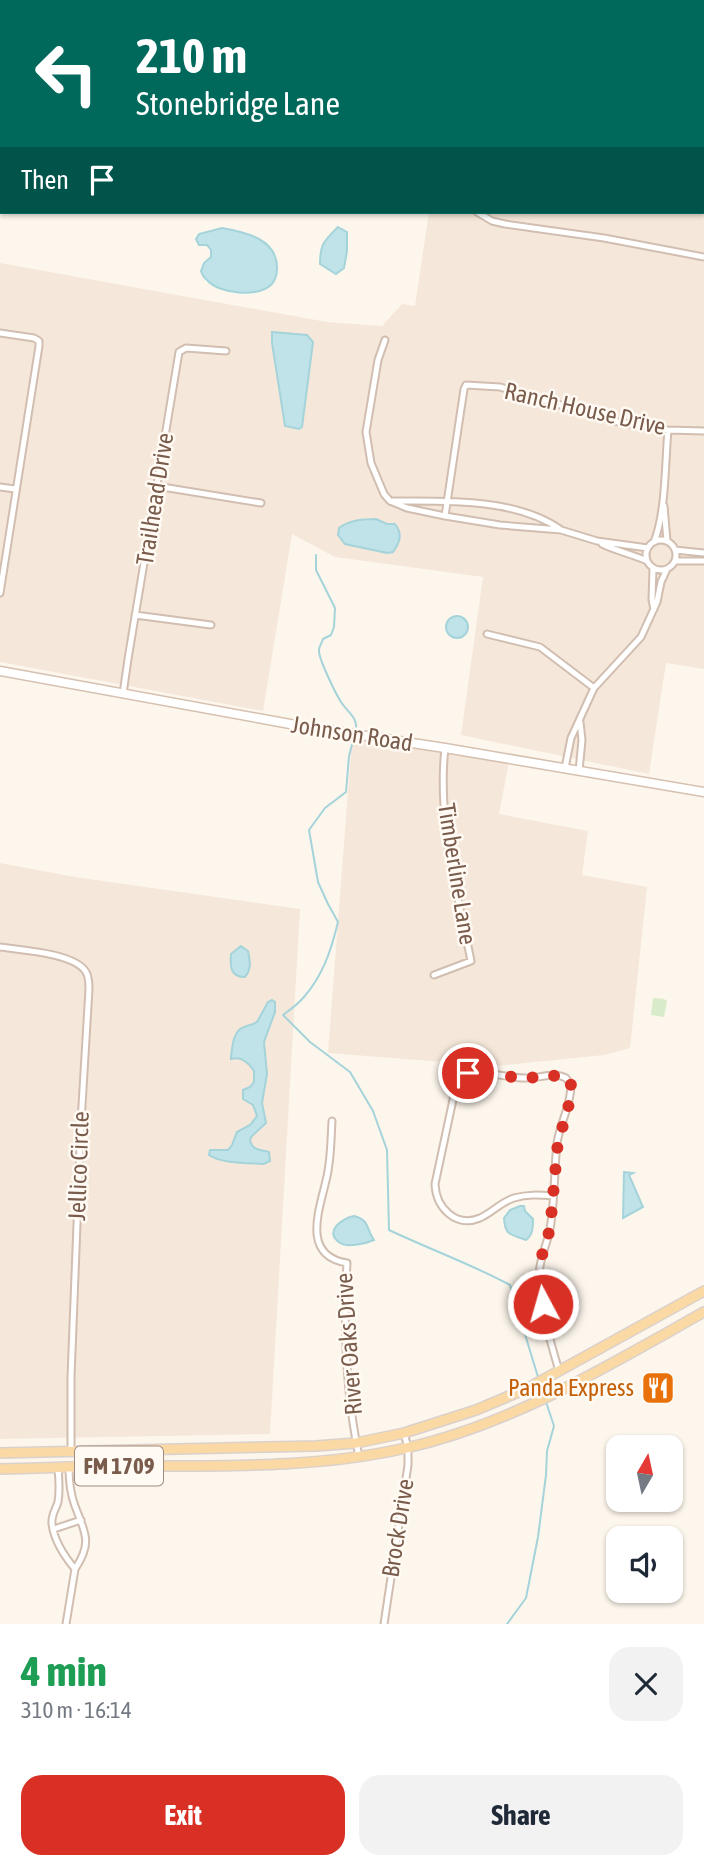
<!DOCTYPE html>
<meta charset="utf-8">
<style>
:root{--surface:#fff;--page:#f2f2f3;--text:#1f2937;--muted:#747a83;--accent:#d93025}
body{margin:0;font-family:"Asap Condensed",sans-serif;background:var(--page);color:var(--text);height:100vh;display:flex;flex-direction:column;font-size:26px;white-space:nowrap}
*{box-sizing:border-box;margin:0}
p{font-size:23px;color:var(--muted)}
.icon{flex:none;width:38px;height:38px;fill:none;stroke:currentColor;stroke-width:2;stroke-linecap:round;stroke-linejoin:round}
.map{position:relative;height:1624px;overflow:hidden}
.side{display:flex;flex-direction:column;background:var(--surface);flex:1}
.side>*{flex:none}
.top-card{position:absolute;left:0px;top:0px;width:705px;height:214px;box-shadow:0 2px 5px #0004;background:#00695c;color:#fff;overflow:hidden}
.needle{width:46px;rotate:9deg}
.tools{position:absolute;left:606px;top:1435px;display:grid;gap:14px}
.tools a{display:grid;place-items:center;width:77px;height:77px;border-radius:14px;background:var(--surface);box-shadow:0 2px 5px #0004;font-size:35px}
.pin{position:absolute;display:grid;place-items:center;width:60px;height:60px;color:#fff;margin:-30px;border:4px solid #fff;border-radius:50%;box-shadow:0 2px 7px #0007}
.me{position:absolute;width:77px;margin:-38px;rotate:354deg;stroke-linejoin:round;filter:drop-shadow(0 0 5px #0008)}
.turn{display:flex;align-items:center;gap:24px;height:147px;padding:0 21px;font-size:32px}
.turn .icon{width:91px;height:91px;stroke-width:2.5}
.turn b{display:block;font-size:49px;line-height:60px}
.then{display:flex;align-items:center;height:66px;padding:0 21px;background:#0003;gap:14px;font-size:26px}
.round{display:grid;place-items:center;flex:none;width:74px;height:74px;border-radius:21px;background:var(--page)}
.head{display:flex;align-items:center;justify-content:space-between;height:119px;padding:0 21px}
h1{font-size:42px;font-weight:700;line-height:52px;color:#1e9e55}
.button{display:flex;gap:14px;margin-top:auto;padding:14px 21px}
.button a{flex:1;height:80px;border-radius:21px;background:var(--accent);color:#fff;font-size:28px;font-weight:700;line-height:80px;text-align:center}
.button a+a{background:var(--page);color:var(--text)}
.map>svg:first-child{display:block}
.residential{fill:#f5e8da}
.green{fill:#d8ecc9}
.water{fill:#bfe3e8;stroke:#a5d3da;stroke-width:2}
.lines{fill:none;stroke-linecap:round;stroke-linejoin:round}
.stream{stroke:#a5d3da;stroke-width:2}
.street-casing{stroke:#d1beb0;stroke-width:9}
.secondary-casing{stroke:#d6c0b0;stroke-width:11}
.primary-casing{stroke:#dad1cd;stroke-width:12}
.street{stroke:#fff;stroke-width:5}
.secondary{stroke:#fff;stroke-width:8}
.primary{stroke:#fbd9a5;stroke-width:9}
.route{stroke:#d93025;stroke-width:12;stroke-dasharray:0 21.6}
.labels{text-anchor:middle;stroke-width:5;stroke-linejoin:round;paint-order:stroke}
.shield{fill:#fffaf3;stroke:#a28b7f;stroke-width:2}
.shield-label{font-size:23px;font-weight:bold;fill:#7a5c4d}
.street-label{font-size:24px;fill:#7a5c4d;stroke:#fffaf3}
.food-label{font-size:24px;fill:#c56008;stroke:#fffaf3;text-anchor:end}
</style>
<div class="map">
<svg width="704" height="1624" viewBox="0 0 704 1624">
<rect width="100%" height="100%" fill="#fdf6ec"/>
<path class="residential" d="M704 161V669L666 663 649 774 461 735 483 577 335 557 292 534 263 711 0 662V263L327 322 382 326 402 304 415 306 429 212H704Z
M352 738 509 762 499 814 588 831 582 875 647 887 630 1048 604 1055 495 1066 328 1053Z
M0 863 75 877 300 909 270 1434 0 1439Z"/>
<path class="green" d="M653 998 664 999 667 1001 664 1017 651 1015Z"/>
<path class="water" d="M338 227 347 232V251L344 268 336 274 320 264C320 244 324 241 338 227Z
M222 228C245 232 278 239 277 269 277 274 275 280 272 284 258 298 219 294 207 280 204 278 202 274 201 271L204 263 211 257V250L207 245H199L196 239 199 234Z
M272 332 307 335 313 342 302 427 299 429 285 426 272 343Z
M376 519 387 524H395C403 534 400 542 393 552L387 553 345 544 338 535 339 528C350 520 363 519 376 519Z
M446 627a11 11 0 1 1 22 0a11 11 0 1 1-22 0Z
M241 946 248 951C250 961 252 968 245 977 230 977 230 966 231 954Z
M272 1000 275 1002V1012L264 1042 267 1074 262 1103 266 1123 251 1137 250 1141C254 1152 261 1149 269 1152L270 1161 264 1164C247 1163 222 1164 209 1155L210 1150H228L232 1145 237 1132 250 1125 257 1116 253 1105 243 1099V1090L250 1087 254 1082V1071C249 1063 241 1056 231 1059V1057C232 1048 233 1035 240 1029 244 1026 252 1025 257 1022L268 1002Z
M624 1172 633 1173 629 1175 643 1207 623 1218Z
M520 1206H524L525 1211 533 1219C533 1227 533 1235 526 1240 509 1234 505 1235 504 1218L510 1210Z
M354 1216C370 1220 366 1229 374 1240 367 1243 348 1248 340 1243 323 1232 342 1218 354 1216Z"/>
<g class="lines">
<path class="stream" d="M316 555V570L335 608 334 627 331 635 323 639C322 643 319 646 319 650 318 658 336 694 341 702 348 713 358 717 356 731
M354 737 349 756 346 792 325 808 309 830 318 882 328 904 338 922C331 951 323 975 304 997 298 1004 290 1010 283 1015L310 1042 350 1072 373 1111 387 1150 389 1230C429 1249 471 1264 510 1285L538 1377
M507 1624 526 1598 538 1537 546 1475 547 1451 554 1426 546 1402"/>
<defs>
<path id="street" d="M163 2 164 0
M477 212 492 221 505 224 604 238 704 257
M0 333 34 338 39 341V346L0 593
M385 340 378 360 366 432 371 463 384 494 390 501
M156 486 261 503
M0 487 15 489
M390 501 407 508 445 516 500 525 561 530 597 541 648 548
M393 501C446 501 515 498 560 529
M664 506 667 541
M445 516 464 389 466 385 500 387 618 422 668 430 704 431
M646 555a15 15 0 1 1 30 0a15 15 0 1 1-30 0Z
M654 542C666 512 665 463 668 430
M602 544C616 551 632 554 647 561
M675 550 704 553
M675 561H704
M653 568 652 600 654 609
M135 615 211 625
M487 634 540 647 594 688
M123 694 128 659 179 352 186 348 226 351
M565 768 571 738 594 688 641 637 657 602 661 582 667 569
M579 771 582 740 580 722
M0 947C21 950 75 953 86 972 89 977 89 984 89 989L81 1122 71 1377V1452
M434 975 471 961C457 891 437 819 445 748
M332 1121C331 1138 331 1154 328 1171 323 1202 297 1255 347 1263 343 1327 346 1393 359 1457
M553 1196C540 1195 527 1194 514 1198 501 1202 493 1212 480 1218 456 1228 436 1208 435 1184L457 1081 460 1076C478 1067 507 1079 527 1078 540 1078 554 1072 566 1078L571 1085C571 1106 560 1123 557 1143 554 1171 555 1200 550 1229 547 1245 539 1259 539 1276 539 1303 551 1344 559 1371
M58 1468C59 1479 60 1490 58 1502 56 1509 51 1515 52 1524 54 1540 65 1557 75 1569 93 1542 85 1533 75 1506 70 1493 69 1481 69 1467
M54 1529 81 1520
M66 1624 75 1569
M384 1624 408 1465V1448L404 1433"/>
<path id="secondary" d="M0 671 301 726 445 748 704 792"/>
<path id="primary" d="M0 1453 316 1446 356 1443 404 1433 476 1410 528 1388 704 1291
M0 1469C55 1468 109 1465 164 1466 245 1466 327 1466 406 1448 513 1424 609 1365 704 1312"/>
</defs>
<use href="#street" class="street-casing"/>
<use href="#secondary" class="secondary-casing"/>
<use href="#primary" class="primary-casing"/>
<use href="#street" class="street"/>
<use href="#secondary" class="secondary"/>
<use href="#primary" class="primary"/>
</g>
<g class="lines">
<path class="route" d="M468 1073 525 1078 562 1075 569 1080 571 1085 568 1110 558 1141 550 1229 539 1265V1280L543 1304"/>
</g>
<defs>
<symbol id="restaurant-square" viewBox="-11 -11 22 22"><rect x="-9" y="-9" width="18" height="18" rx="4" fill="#e8710a" stroke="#fffaf3"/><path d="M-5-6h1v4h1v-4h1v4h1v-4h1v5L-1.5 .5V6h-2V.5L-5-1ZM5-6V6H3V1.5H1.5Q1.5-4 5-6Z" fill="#fff"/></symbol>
</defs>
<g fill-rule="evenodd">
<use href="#restaurant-square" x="639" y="1369" width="38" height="38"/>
</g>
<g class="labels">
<rect class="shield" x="75" y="1446.5" width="88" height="39" rx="5"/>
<g class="shield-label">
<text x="119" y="1474">FM 1709</text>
</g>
<g class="street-label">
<text transform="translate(585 409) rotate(13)" y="8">Ranch House Drive</text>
<text transform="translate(155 499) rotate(-81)" y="8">Trailhead Drive</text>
<text transform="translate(352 734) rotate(9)" y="8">Johnson Road</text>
<text transform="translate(457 874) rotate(81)" y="8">Timberline Lane</text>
<text transform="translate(79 1166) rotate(-88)" y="8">Jellico Circle</text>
<text transform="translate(349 1344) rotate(-94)" y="8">River Oaks Drive</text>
<text transform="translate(398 1528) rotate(-81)" y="8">Brock Drive</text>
</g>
<g class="food-label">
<text x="634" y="1396">Panda Express</text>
</g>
</g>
</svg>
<div class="tools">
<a><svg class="needle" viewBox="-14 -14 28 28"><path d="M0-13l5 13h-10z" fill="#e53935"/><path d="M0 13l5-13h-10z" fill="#747a83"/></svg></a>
<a><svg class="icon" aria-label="sound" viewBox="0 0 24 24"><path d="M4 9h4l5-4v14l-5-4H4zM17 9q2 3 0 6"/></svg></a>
</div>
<div class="pin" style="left:468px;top:1073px;background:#d93025"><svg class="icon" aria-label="arrive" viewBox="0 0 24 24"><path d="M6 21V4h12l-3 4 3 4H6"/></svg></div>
<svg class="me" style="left:543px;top:1304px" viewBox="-20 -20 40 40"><circle r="17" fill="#d93025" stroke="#fff" stroke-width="3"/><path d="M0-11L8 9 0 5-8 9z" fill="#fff"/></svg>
<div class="top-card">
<div class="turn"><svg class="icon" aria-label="left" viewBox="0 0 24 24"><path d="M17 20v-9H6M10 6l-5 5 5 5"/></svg><div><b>210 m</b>Stonebridge Lane</div></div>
<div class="then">Then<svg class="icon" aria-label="arrive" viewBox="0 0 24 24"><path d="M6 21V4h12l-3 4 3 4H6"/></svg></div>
</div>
</div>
<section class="side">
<div class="head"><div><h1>4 min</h1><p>310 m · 16:14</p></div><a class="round"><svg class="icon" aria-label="close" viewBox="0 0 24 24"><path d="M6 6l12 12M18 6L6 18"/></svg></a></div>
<div class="button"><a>Exit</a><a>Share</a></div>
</section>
